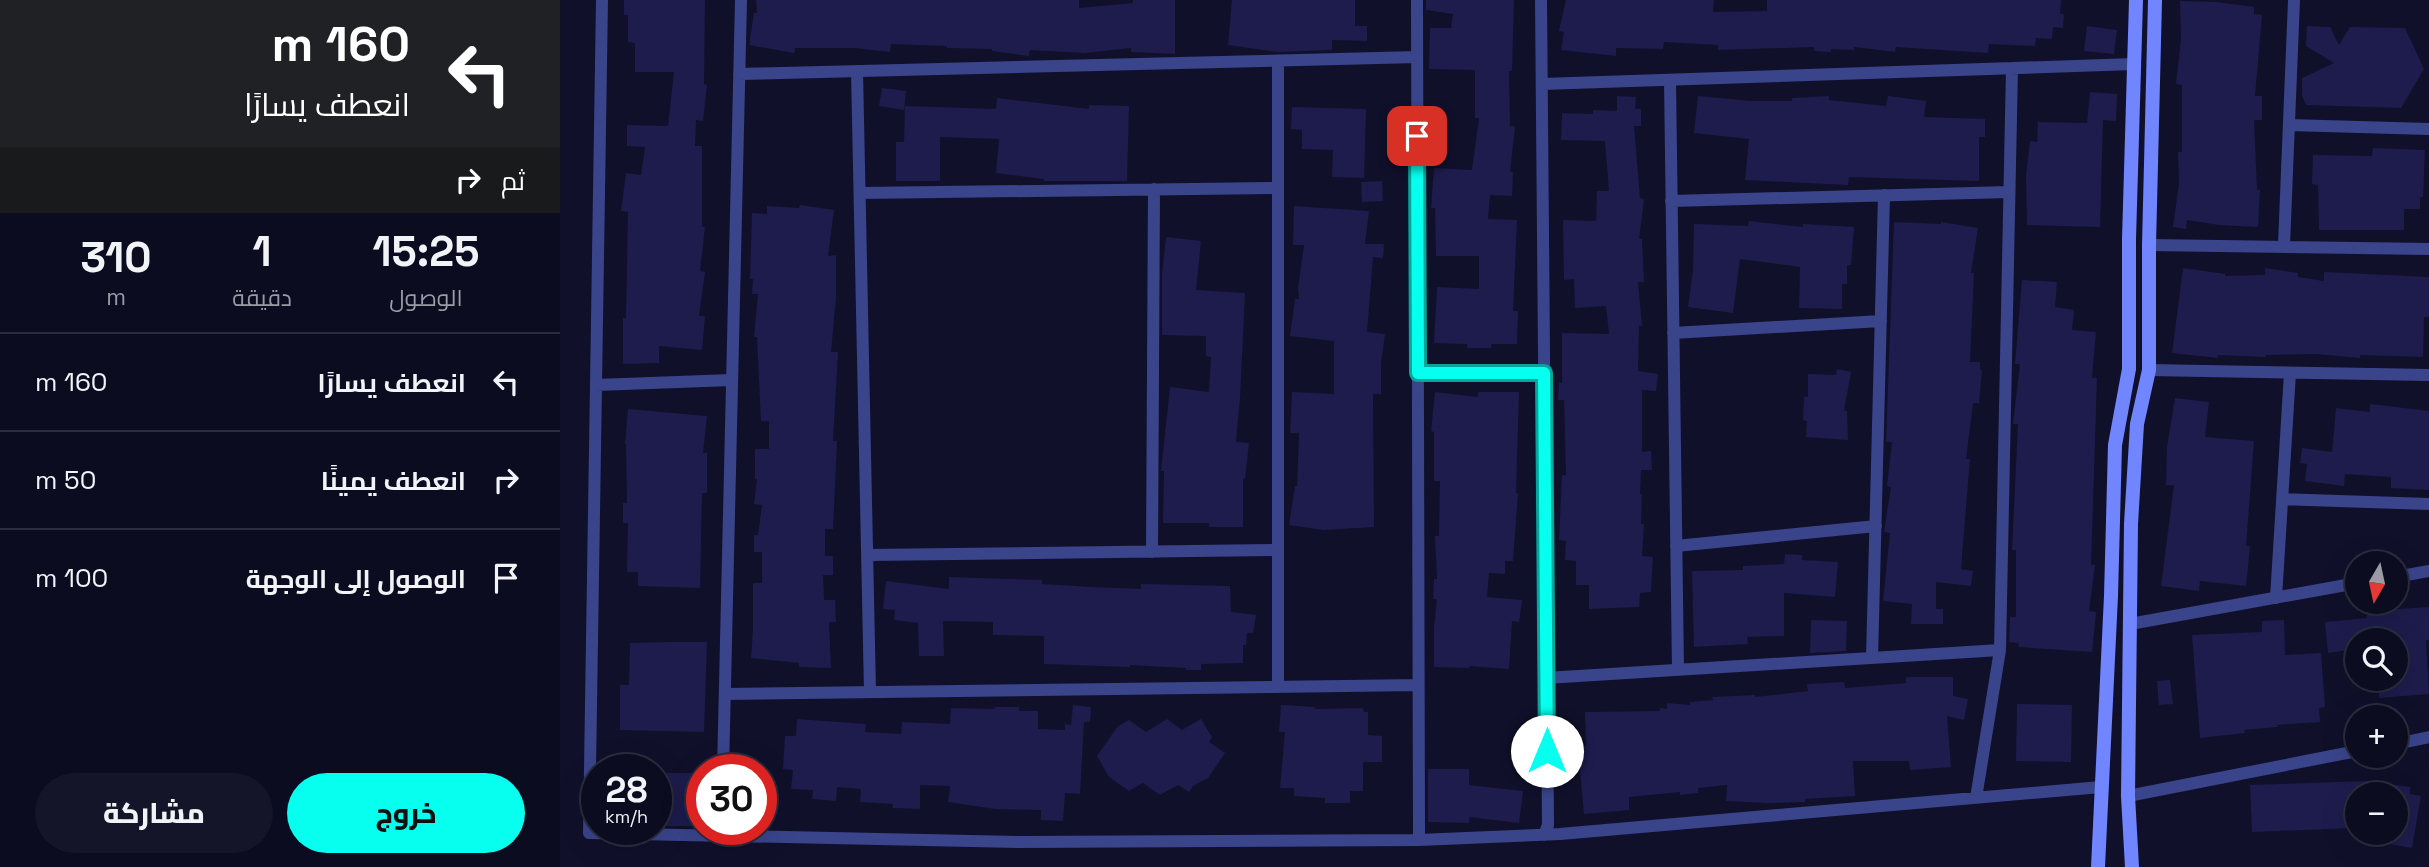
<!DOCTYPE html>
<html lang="ar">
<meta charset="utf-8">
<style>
:root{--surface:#0c0c20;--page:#151529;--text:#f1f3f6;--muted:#9a9ba5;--line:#2c2c3e;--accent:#06ffee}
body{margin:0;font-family:"Space Grotesk",Cairo,sans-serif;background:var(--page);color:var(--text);direction:rtl;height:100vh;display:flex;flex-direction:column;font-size:26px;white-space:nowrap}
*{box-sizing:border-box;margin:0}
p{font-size:23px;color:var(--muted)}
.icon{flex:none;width:38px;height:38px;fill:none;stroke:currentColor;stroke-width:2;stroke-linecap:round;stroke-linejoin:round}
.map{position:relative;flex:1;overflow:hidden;direction:ltr}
.panel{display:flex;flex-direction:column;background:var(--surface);width:560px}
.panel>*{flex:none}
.guide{background:#202124;color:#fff;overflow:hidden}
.needle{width:46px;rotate:189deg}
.controls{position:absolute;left:1785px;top:551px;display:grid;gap:14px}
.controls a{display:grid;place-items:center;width:63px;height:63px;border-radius:50%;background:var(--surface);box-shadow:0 7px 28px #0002,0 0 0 2px var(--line);font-size:35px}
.speed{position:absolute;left:21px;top:754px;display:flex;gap:14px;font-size:35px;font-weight:700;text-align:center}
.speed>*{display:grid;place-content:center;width:91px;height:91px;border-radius:50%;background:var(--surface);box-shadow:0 7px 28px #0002,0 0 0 2px var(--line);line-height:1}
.speed small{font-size:18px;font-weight:400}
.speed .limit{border:10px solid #d22;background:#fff;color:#111}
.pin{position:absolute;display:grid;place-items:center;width:60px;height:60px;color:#fff;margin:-30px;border-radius:14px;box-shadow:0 4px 10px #0006}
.me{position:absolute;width:77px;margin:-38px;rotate:0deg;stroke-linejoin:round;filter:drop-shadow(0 0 5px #0008)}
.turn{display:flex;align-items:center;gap:24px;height:147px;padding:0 35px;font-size:32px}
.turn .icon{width:91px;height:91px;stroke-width:2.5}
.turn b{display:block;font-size:49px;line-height:60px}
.then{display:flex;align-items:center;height:66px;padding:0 35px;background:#0003;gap:14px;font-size:26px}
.eta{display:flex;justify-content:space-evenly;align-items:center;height:119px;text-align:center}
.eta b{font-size:42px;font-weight:800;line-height:49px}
.action{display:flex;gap:14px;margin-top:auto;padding:14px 35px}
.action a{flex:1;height:80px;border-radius:42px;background:var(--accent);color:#111;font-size:28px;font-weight:800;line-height:80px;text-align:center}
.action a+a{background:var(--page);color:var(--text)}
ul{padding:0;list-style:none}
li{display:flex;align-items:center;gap:21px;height:98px;padding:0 35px;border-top:2px solid var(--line)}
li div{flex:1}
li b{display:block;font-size:26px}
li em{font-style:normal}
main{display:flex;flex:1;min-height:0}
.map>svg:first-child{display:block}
.building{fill:#1d1c4c}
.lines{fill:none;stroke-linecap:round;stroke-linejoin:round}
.street{stroke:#3a448b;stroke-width:12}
.secondary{stroke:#7185ff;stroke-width:14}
.route-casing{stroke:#04a69b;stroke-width:18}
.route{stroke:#06ffee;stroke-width:12}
</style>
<main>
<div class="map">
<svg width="1869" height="867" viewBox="0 0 1869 867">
<rect width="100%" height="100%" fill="#10102b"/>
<path class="building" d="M64 0H145L144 84 147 85 143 121 136 120 135 146H142V227H145L140 271 145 272 139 316H145L142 350 99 346V363L63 364V318H66L68 212 61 211 66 173 81 175 85 147 67 146V125L108 126 114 72H75V43L68 42V15H64Z
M196 0H519V8L573 3V0H615V54L571 52V48L525 53 470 50 469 56 432 51V49L387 48V46L331 44 330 52 294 48H235L234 53 189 45 194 13H197Z
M672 0H795V26H807V41L772 40V50L717 52 668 45Z
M866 0H954L952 71H949L950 126H955L950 172H953L952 196 930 195 928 219 957 220 953 311H958L957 344H931V348H907V344L874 343 877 287 919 289V256H876L875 208H871L874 168 912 170 919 118H915V70L869 69 870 28H891L893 14 866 10Z
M1006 0H1154L1153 12 1207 11V0H1501L1500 14H1504L1503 28 1493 27 1492 39 1476 38 1475 46 1429 44 1428 53 1336 47 1335 52 1294 47V50L1271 49V52L1254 51V47L1158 50V45L1104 42 1103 49 1056 48V56L1001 50 1004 32 999 31Z
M1620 1 1656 2 1694 7V14L1702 15 1695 96H1702V120H1694L1697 190H1700L1698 227 1659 225 1627 220 1626 229 1613 227 1619 183 1618 152H1622V85L1616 84 1621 39Z
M1527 26 1557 30 1554 54 1524 51Z
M1747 26 1770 27 1779 45 1790 27 1845 28 1864 69 1841 108 1746 105 1742 96V78L1774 63 1746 46Z
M322 88 346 91 344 110 319 106Z
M1530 92 1557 94 1556 121 1543 120 1540 227 1467 225 1466 176 1470 141 1477 142 1478 122 1527 123Z
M1057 96 1076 97 1075 109H1081V126H1074L1080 198 1084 199 1079 239H1082L1084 282H1078L1082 326H1079L1078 371 1098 374 1096 391 1082 390V452L1091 451 1092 470H1081L1080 494H1082L1081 524H1084L1082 556 1093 557 1092 573 1091 592 1080 593 1079 607 1029 609V585H1016V561L1005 560 1006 541 999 540 1002 475H1006L1004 400H998L999 383H1002V333L1049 334 1046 306 1015 308 1014 279 1004 280 1003 220 1036 221 1037 191H1049L1045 141 1001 140 1002 113 1033 114V110L1057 111Z
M1138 96 1191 101H1232V98L1269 96V100L1326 106 1328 96 1366 101 1364 117 1425 119V137H1419V181L1289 177 1288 185 1185 180 1189 139 1134 133Z
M437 98 529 109V105L569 106 567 181H484V179L436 173 439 139 380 137V181H336V142H344L345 106 436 109Z
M732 107 806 109 804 178 772 177 773 150 742 149V130L731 129Z
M1813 148 1865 150 1863 197H1860V209H1844V230H1759L1758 185 1752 184 1753 155 1812 156Z
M822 181 823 201 802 202 801 182Z
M240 205 274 210 268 256 276 255V297L271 352H278L273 441H277L273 529H265V556H273V575H263L264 600H275L276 622H269L271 668 239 667V663L191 658 193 630V583H202V552H194V535H198L202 505 194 504 197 479H195V449H209V421H201L197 337H194L198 294H192L193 279H190L192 213 207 214V206L239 208Z
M734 206 809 211 805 244H824L823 258 813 257 807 332 825 334 821 363V394H813L814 527 763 530 729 525 735 486H737L739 433H730L732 392 774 394V341L730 336 735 299H739L738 288 744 245H733Z
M1189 221 1243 227V224L1294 227 1291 265H1287V284H1282V309L1239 308 1240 267 1180 259 1173 313 1128 307 1133 271 1134 224 1188 226Z
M1334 222 1381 224V222L1418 228 1411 273H1414L1410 362H1420V370H1422L1419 403H1413L1406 459H1410L1401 569 1413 571 1411 586 1376 582V609H1383V624H1351L1352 604 1323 601 1330 533 1324 532 1331 487 1327 486 1332 442H1326Z
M606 237 641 241 636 290 685 293 680 398 676 442 689 443 685 479 683 478V527H649V523H603L604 471H601L610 387 649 392 651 357 646 356V336L602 335V274Z
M1623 268 1665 274V276L1705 275V268L1738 273V277L1764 281V272L1869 277V317H1864L1863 357 1800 355V358L1756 354 1706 355V357L1658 355V358L1612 353Z
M1462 280 1497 282 1495 307 1514 310 1512 330 1536 332 1532 378H1537L1531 565H1535L1529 611 1536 612 1532 652 1458 647 1459 643 1449 642 1450 617H1456V550H1452L1458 424H1453L1460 364H1455Z
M1277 369 1291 372 1284 411H1287L1288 440 1246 437 1247 421 1243 420 1244 397H1248V374L1276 375Z
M875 392 918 397V392H959L956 493H958L953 561H945V574L929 573 927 597 962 600 959 622 952 621 949 669 909 666V668L874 667V627L877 599H873L874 579H877L875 536H879L880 481H874V432L871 431Z
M1615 398 1649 402 1645 437 1694 441 1686 546H1690L1686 586 1640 581 1639 591 1601 586 1614 485H1606L1607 447Z
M1810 404 1869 411V490L1831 488V477L1785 474 1784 486 1745 481 1747 464 1740 463 1742 448 1772 452 1776 408 1810 412Z
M68 409 147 416 143 453H147V493H142L140 588 78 586V572H67L68 523H63V503H67L66 444H65Z
M1225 554 1242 555V560L1278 562 1275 597 1224 593V636L1187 637 1188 644 1134 647 1132 571 1183 570V566L1224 564Z
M389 577 482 580V584L531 587 581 589V584L670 586 671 612 696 615 693 633H687L686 645H683V663L641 664V670H626V668L570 665V667L484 664V636L433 635V622L383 621 384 656H359L358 623 334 620 335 610 323 609 326 581 389 589Z
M1869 607V640H1866L1869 694 1819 698 1818 679H1836V640H1797V649L1768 653 1765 622 1807 618V611Z
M1251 620 1287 621 1286 651 1250 653Z
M1724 620 1725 655 1761 653 1765 707 1759 708 1760 722 1717 725 1718 727 1684 730 1685 733 1640 738 1632 635 1702 632V621Z
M107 642H147L144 732 60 730V685H69L70 643Z
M1346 677H1393V696L1408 699 1404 720 1387 716 1391 767 1350 770 1349 761H1293L1295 796 1245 799V802L1207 803 1166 801 1167 785 1138 788V793L1120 795V792L1069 797V810L1024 814 1019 760 999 762 998 750 1026 746 1025 712 1100 711V708L1107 709V703L1130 705V702L1153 700 1152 697 1195 695V697L1248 691 1247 684 1284 682 1285 688 1346 683Z
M1610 680 1613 704 1599 705 1597 681Z
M1457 704 1512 705 1511 762 1456 761Z
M513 705 531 707 530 722H524L520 794 505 793 503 821 481 820V810L435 809 388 802 390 786 360 785V809L333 808V804L300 802 301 789 277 787 276 801 252 799 253 790 231 789 233 770 223 769 225 736H236L237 719 306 724 305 732 341 734 342 722 390 724 391 708 434 709 435 707H459V711H478V729L505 730V724L511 725Z
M721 705 755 707V709L803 708 804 712H808V735L822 736V762H803V791H790V803H765V798L734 796V788H720L725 732H719Z
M607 719 622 730 641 719 652 737 649 742 665 753 648 778 633 786 629 792 618 785 600 795 583 783 569 791 549 777 537 756 558 726 569 720 586 732Z
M868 769H909V785L963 791 959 823 909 817V823L868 822Z
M96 773H142V826H96Z
M1807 781 1850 787V794L1861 796 1852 848 1805 840V833H1836V794H1790L1792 828 1692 832 1690 785Z"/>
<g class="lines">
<path class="street" d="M42 0 29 833 461 842 859 840 1000 834 1541 787
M857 0 859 840
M981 0 988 825 984 835
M718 61V686
M297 71 310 692
M179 74 857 57
M1110 80 1118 670
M982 84 1574 64
M1729 125 1869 129
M300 193 718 188
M1111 201 1449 192
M1589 245 1869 249
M1724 245 1734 0
M1113 333 1321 321
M1589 370 1869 375
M858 373H984
M36 385 172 380
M1722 499 1869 504
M1116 546 1316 526
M592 552 594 189
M308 555 718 550
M1836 577 1869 571
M1716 598 1730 373
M1570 624 1797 583
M1312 658 1324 195
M986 678 1440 650
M165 694 858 685
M1836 744 1869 737
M163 770 181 0
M1568 796 1797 751
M1416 798 1440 650 1452 68"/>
<path class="secondary" d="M1538 867 1551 596 1555 445 1569 369V239L1576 0
M1572 867 1568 796 1571 524 1577 424 1589 370V245L1595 0"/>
</g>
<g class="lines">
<defs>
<path id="route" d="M857 136 858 373H984L987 751"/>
</defs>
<use href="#route" class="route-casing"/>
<use href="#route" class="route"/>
</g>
</svg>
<div class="controls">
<a><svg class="needle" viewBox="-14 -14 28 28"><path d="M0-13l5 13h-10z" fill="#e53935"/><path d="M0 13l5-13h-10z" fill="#9a9ba5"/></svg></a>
<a><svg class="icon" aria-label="search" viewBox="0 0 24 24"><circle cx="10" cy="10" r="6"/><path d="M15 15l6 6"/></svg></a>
<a>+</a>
<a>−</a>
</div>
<div class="speed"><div>28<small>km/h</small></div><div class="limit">30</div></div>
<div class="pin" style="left:857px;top:136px;background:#d93025"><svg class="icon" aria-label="arrive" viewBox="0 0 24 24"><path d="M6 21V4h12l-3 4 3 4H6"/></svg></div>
<svg class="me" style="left:987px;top:751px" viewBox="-20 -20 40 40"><circle r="19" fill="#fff"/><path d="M0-13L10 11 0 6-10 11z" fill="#06ffee"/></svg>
</div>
<section class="panel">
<div class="guide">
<div class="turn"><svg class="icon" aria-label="left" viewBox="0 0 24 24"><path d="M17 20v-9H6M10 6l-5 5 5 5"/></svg><div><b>160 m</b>انعطف يسارًا</div></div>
<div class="then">ثم<svg class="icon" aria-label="right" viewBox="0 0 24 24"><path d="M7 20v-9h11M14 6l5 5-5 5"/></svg></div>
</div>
<div class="eta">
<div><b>15:25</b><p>الوصول</p></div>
<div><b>1</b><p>دقيقة</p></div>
<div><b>310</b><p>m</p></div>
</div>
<ul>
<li><svg class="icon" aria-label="left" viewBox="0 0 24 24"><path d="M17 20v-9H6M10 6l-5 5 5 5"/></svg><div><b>انعطف يسارًا</b></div><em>160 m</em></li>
<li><svg class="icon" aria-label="right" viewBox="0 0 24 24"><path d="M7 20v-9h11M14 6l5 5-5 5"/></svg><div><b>انعطف يمينًا</b></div><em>50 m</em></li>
<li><svg class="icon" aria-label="arrive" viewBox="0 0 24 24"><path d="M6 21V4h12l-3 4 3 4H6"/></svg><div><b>الوصول إلى الوجهة</b></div><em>100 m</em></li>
</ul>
<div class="action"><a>خروج</a><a>مشاركة</a></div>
</section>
</main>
